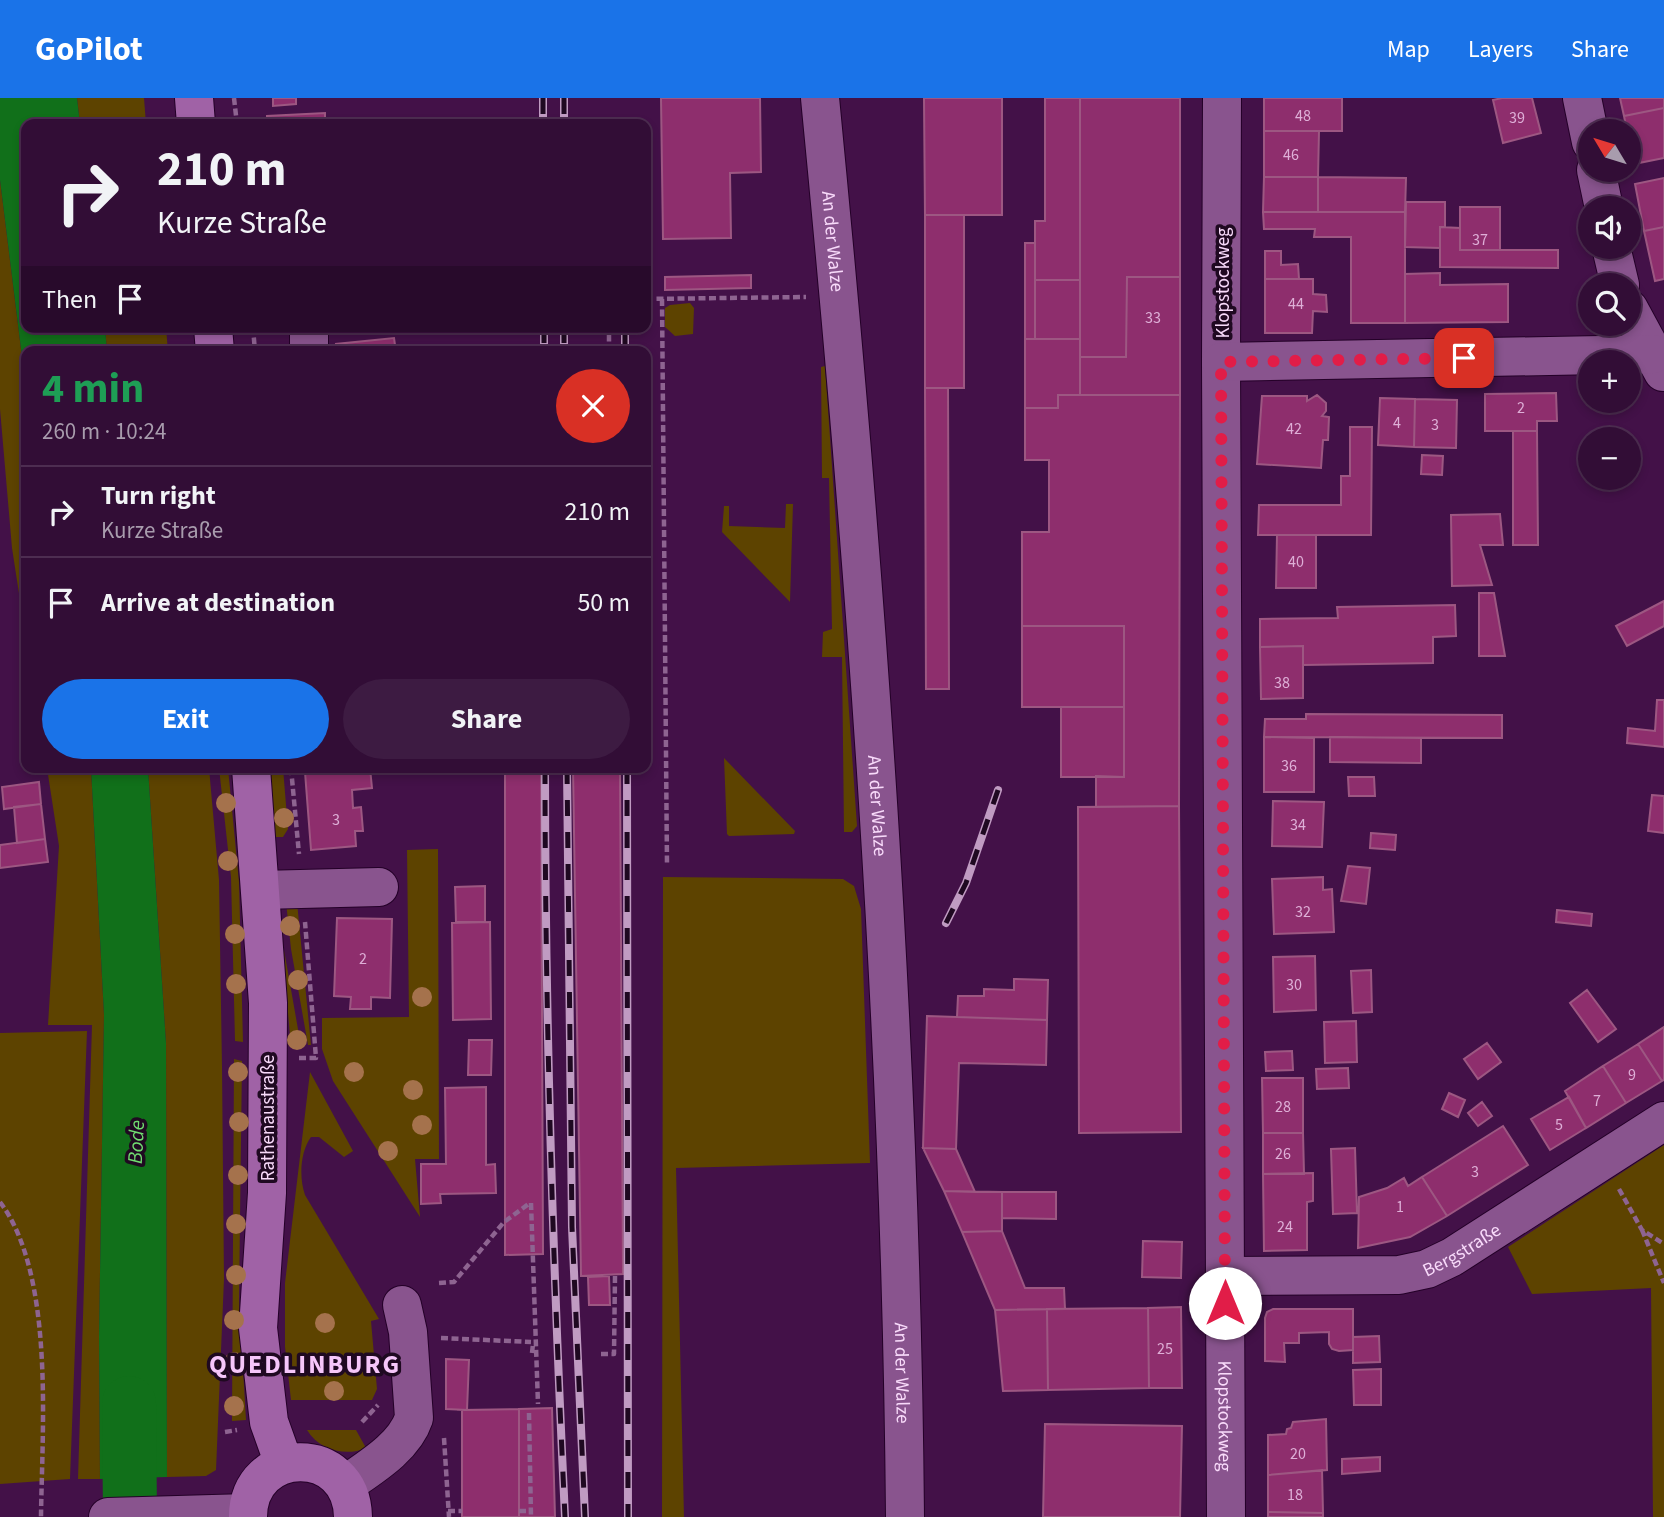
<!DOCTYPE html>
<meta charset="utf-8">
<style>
:root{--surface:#320d36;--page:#3d1b42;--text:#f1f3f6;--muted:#a89cad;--line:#4d2d51;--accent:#1a73e8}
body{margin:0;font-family:"Source Sans 3",sans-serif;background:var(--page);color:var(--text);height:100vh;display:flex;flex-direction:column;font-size:26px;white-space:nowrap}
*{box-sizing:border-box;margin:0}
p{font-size:23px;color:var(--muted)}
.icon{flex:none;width:38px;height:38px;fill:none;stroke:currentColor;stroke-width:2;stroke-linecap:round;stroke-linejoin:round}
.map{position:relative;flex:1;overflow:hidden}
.side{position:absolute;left:21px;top:248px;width:630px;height:427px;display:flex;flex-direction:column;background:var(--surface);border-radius:14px;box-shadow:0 4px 10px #0003,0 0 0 2px var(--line)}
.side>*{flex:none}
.hud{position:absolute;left:21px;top:21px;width:630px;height:214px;border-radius:14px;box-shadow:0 4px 10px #0003,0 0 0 2px var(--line);background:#320d36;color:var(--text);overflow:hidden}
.needle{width:46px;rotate:308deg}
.controls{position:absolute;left:1578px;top:21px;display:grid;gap:14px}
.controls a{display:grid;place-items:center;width:63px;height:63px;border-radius:50%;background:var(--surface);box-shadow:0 4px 10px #0003,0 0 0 2px var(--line);font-size:35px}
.pin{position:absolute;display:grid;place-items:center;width:60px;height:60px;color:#fff;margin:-30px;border-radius:14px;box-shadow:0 4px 10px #0006}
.me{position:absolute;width:77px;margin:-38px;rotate:0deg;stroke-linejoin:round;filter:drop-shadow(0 0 5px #0008)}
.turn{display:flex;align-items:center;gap:24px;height:147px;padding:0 21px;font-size:32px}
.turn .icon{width:91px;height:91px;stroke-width:2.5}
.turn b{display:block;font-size:49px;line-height:60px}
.then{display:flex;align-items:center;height:66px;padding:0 21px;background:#0003;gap:14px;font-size:26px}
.round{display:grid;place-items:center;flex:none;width:74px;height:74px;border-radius:37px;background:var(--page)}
.head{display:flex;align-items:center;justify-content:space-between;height:119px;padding:0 21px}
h1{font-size:42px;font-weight:700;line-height:52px;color:#1e9e55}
.primary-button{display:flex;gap:14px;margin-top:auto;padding:14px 21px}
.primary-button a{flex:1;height:80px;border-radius:42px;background:var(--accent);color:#fff;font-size:28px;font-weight:700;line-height:80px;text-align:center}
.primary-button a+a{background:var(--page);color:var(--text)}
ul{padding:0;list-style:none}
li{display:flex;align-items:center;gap:21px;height:91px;padding:0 21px;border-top:2px solid var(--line)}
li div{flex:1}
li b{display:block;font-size:26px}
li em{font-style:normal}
header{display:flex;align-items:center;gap:42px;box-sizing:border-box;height:98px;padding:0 35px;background:var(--accent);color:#fff}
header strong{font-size:33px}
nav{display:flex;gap:38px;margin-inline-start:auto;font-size:24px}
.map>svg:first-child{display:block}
.green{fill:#5d4300}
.water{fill:#11701a}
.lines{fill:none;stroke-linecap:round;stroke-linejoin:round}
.river{stroke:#11701a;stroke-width:54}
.building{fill:#8e2e6d;stroke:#9d5782;stroke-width:2}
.minor-casing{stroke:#240128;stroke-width:40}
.major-casing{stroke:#240128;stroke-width:40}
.path{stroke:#8e6491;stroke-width:4.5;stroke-dasharray:7 3.5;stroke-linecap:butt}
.minor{stroke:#89548e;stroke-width:38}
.major{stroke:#a062a6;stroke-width:38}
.rail-casing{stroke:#c09bc2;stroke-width:8}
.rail{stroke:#1f0921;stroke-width:5;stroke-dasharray:16;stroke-linecap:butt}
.tree{fill:#a5724c}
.route{stroke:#e11d48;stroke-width:12;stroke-dasharray:0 21.6}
.labels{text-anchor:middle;stroke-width:7;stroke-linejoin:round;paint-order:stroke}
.number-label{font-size:16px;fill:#deafd7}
.street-label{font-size:19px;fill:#f8dafa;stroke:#1f0921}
.water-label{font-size:21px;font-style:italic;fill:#71dd71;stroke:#1f0921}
.district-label{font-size:26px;font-weight:bold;letter-spacing:2px;fill:#f6c6fa;stroke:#1f0921}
</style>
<header>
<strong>GoPilot</strong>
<nav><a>Map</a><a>Layers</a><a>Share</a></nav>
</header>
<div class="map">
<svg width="1664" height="1419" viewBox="0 0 1664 1419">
<rect width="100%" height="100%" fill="#431148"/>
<path class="green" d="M77 0H144L146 26H80Z
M0 82 26 291V541L12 450 0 311Z
M690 205 694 210 693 236 675 238 665 229V210L670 207Z
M105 229H166L168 254H107Z
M825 268 857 728 852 734H844L842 559H822L823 534 832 531 829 380H822L821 269Z
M786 406H793L790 504 722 434 724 408H729V428L785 430Z
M724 660 795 733 794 736 729 738 727 736Z
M47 670H91L104 917 99 1239 100 1381H78L92 927H48L59 748Z
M148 670H209L219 782 222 968 224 1181 216 1372 206 1378 167 1379 166 945Z
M219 670H228L239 784 243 944 235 943 231 779Z
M269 670H283L288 731 283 739H275Z
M438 751 439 1061H415L420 1119 333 983 322 951V920L409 919 407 752Z
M663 779 843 781 854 788 861 811 870 1065 676 1070 684 1419H662Z
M286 804H297L311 947H308L291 851Z
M281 835 301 948 291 949Z
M87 933 70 1381 0 1386V935Z
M234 961 242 963 239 1202 246 1322 232 1323Z
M310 974 353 1053 344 1059 319 1039H311C300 1054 299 1080 305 1097L379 1221 371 1223 377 1291 372 1302H291L285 1249V1185Z
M1664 1047V1419H1653L1651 1190 1532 1196 1508 1149Z
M307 1332H356L366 1350C346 1359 319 1352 307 1332Z"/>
<path class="water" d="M0 0H77L80 26H26V229H105L107 254H26V291L0 82Z
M91 670H148L166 945 167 1379 100 1381 99 1239 104 917Z"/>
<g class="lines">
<path class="river" d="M129 1305 130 1419"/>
</g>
<path class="building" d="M273 0H296V6L273 8Z
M661 0H760L761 74 730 75 731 140 663 141Z
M924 0H1002V117H925Z
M1045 0H1080V182H1035V123H1045Z
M1080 0H1180V179H1127L1126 259H1080Z
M1264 0H1342V33H1264Z
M1502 0H1532L1541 35 1503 45 1493 2Z
M1620 0H1664V10L1624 18Z
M1664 10V60L1634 66 1629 33H1627L1624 18Z
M325 15V26H267V18Z
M1264 33H1319L1318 79H1264Z
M1264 79H1318V114H1263Z
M1318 79 1406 80 1405 114H1318Z
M1664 80V129L1644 133 1635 86Z
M1406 104H1445V129H1440V150L1405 149Z
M1460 109H1500V152H1460Z
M1263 114H1405V225H1351V139H1314L1315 131H1264Z
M925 117H964V290H925Z
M1440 129 1460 130V152H1558V170L1440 169Z
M1664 129V181L1655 183 1644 133Z
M1025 145H1035V241H1025Z
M1265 153H1281V167L1298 166 1299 181H1265Z
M1440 175V187L1508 186V224L1405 225V176Z
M751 177V190L665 192V179Z
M1127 179H1180V297H1080V259H1126Z
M1265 181H1313V196L1326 197 1327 214 1313 213 1312 235H1265Z
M1035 182H1080V241H1035Z
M394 240 396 254H337L336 246Z
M1025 241H1080V297H1058V310H1025Z
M925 290H948L949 591H926Z
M1556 295 1557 323H1537V333H1485V296Z
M1058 297H1180L1179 708 1096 709V678L1124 679V528H1022V434H1049V362H1025V310H1058Z
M1317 297 1326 305V313L1322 318 1329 319 1328 342H1323L1321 370 1257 366 1262 298H1307V303Z
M1380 300 1415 301 1414 349 1378 347Z
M1415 301 1457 302 1456 350 1414 349Z
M1350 329H1372L1371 437H1258L1259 407H1341V378H1350Z
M1513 333H1537L1538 447H1513Z
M1422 357 1443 358 1442 377 1421 376Z
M1500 416 1503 447H1480L1492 487 1452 488 1451 417Z
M1277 437H1316V490H1276Z
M1479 495H1494L1505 558H1479Z
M1664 503V528L1627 548 1616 528Z
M1455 507 1456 538 1433 539V565L1303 567V548L1260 549V521L1338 520 1337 509Z
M1022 528H1124V609H1022Z
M1303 548V600L1261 601 1260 549Z
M1657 602H1664V649L1627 645 1628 630 1655 633Z
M1061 609H1124V679H1061Z
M1306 616 1502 617V640L1264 639 1265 621H1306Z
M1264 639 1314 640V694H1264Z
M1330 639 1421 640V665L1330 664Z
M370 670 372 690 352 692 353 710 361 709 363 733H355L356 748 311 752 305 674Z
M505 670H541L543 1156 505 1157Z
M573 670H620L623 1176 581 1178Z
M1348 679H1374L1375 698H1349Z
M39 684 41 706 4 711 2 689Z
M1652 697 1664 698V735L1648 733Z
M1273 703 1324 704 1322 749 1272 748Z
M41 706 45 741 17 745 14 709Z
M1179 708 1181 1034 1079 1035 1078 709Z
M1371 735 1396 737 1395 752 1370 750Z
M45 741 48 764 0 770V747Z
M1348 768 1370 770 1366 806 1341 803Z
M1323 779V792L1332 791 1334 834 1274 836 1272 781Z
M485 788V824H456L455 789Z
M1557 812 1592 816 1591 828 1556 824Z
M337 820 392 821 390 900 371 899V911H350L351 899 334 898Z
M490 824 491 921 453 922 452 825Z
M1315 858 1316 912 1274 914 1273 859Z
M1371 872 1372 914 1353 915 1351 873Z
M1014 881 1048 882 1047 922 957 919 958 898H984V891L1014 892Z
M1587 892 1616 931 1598 944 1570 905Z
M927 918 1047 922 1046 967 959 965 956 1051 923 1050Z
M1356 923 1357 964 1325 965 1324 924Z
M1664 929V982L1662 983 1638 946Z
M469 942H492L491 977H468Z
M1487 945 1501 964 1478 981 1464 961Z
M1638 946 1662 983 1626 1005 1603 968Z
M1292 953 1293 972 1266 973 1265 954Z
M1603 968 1626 1005 1586 1030 1565 993Z
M1348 970 1349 990 1317 991 1316 971Z
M1262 980H1303V1035H1263Z
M486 989V1067L495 1066 496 1095 440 1096 441 1105 421 1106V1066H446L445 990Z
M1449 995 1465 1002 1458 1019 1442 1011Z
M1569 999 1586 1030 1550 1052 1531 1021Z
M1482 1004 1492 1018 1478 1028 1468 1015Z
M1503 1028 1528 1067 1447 1118 1422 1079Z
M1263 1035H1303L1304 1076H1263Z
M923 1050 956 1051 975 1094 944 1093Z
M1355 1050 1357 1115 1333 1116 1331 1051Z
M1313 1075V1103L1307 1104V1152L1264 1153 1263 1076Z
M1422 1079 1447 1118 1410 1139 1358 1150 1359 1099 1387 1090 1404 1080 1408 1088Z
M944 1093 1002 1094V1133L962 1134Z
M1002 1094H1056V1121L1002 1120Z
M1002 1133 1025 1190H1064L1065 1211 995 1212 962 1134Z
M1143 1143 1182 1144 1181 1180 1142 1179Z
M609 1178 610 1207H589L588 1179Z
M1181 1209 1182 1290H1149L1148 1210Z
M1148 1210 1149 1290 1048 1292 1047 1211Z
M1047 1211 1048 1292 1003 1293 995 1212Z
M1273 1211H1353V1252L1339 1253 1332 1251 1329 1246V1234L1299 1235V1245H1284L1285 1264 1265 1263V1220L1267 1214Z
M1379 1238 1380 1264 1353 1265V1239Z
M446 1261 469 1262 467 1312 446 1311Z
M1381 1271V1307H1354L1353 1272Z
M552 1310 555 1419H519V1311Z
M519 1311V1419H462V1312Z
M1326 1321 1327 1372 1268 1377V1337L1286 1336 1287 1331 1291 1330 1293 1324Z
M1045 1326 1182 1328 1180 1419H1043Z
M1380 1359V1373L1342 1376V1361Z
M1322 1372 1323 1415 1268 1414V1377Z
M1268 1414 1323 1415V1419H1268Z"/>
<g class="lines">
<defs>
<g id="minor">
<path id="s1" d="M820 0C866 472 901 945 905 1419"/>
<path id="s2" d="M1222 0 1221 264 1226 1419"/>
<path d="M1582 0 1591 44"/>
<path d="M1596 72 1604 110"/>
<path d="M1611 149 1620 187"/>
<path d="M1629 211 1663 274"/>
<path d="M309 254V229"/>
<path d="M1221 264 1653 256"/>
<path d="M261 792 379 789"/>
<path id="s3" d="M1225 1178 1399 1177 1427 1171 1452 1159 1664 1023"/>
<path d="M345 1387C369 1370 404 1350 414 1320L408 1234 402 1207"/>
<path d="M108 1419 248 1415"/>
</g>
<path id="major" d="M194 0 196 26
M213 229 215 254
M251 670 268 905 267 1095 258 1230 269 1324 284 1366
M248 1419C248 1347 352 1345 353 1419"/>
</defs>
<use href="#minor" class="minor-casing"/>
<use href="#major" class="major-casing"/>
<path class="path" d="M234 0 237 26
M646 201 806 199
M662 201 667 768
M253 229 255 254
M609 254V229
M291 670 299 756
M299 960H316L305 824
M1619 1091 1642 1132 1664 1146
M0 1104C55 1177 42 1330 41 1419
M531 1105 538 1306
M1642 1132 1664 1185
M439 1185 454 1184 504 1124 530 1105
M441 1240 531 1244
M532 1255 533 1246H536
M601 1256H614L615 1178
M529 1315 531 1419
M362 1324 378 1307
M225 1334 237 1332
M444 1340 449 1419
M448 1413H462
M519 1413H531"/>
<use href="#minor" class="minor"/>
<use href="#major" class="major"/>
<defs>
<path id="rail" d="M543 0V26
M564 0V26
M544 229V254
M564 229V254
M625 235V254
M545 670C545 920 553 1169 565 1419
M567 670 572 1129 585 1419
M627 670 628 1419
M946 825 966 785 998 692"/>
</defs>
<use href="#rail" class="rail-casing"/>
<use href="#rail" class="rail"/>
</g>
<g class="tree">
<circle cx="226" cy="705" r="10"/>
<circle cx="284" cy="720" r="10"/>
<circle cx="228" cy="763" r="10"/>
<circle cx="290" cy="828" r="10"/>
<circle cx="235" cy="836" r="10"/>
<circle cx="298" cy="882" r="10"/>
<circle cx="236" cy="886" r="10"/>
<circle cx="422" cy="899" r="10"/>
<circle cx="297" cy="942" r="10"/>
<circle cx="238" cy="974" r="10"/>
<circle cx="354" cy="974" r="10"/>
<circle cx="413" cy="992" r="10"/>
<circle cx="239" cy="1024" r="10"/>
<circle cx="422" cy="1027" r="10"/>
<circle cx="388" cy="1053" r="10"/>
<circle cx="238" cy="1077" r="10"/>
<circle cx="236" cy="1126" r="10"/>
<circle cx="236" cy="1177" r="10"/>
<circle cx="234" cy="1222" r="10"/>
<circle cx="325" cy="1225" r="10"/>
<circle cx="234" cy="1264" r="10"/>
<circle cx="334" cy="1293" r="10"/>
<circle cx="234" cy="1308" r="10"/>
</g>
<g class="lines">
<path class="route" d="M1225 1205 1221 264 1464 260"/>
</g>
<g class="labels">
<g class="number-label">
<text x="1303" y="23">48</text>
<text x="1517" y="25">39</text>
<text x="1291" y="62">46</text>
<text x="1480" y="147">37</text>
<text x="1296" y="211">44</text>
<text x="1153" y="225">33</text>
<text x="1521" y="315">2</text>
<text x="1397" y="330">4</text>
<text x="1435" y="332">3</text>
<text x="1294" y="336">42</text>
<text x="1296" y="469">40</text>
<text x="1282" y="590">38</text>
<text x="1289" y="673">36</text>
<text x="336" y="727">3</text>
<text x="1298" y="732">34</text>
<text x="1303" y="819">32</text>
<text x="363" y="866">2</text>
<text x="1294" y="892">30</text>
<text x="1632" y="982">9</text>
<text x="1597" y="1008">7</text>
<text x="1283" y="1014">28</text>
<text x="1559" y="1032">5</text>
<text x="1283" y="1061">26</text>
<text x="1475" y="1079">3</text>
<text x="1400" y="1114">1</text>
<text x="1285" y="1134">24</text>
<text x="1165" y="1256">25</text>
<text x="1298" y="1361">20</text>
<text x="1295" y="1402">18</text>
</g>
<g class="street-label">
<text dy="7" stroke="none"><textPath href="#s1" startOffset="144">An der Walze</textPath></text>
<text transform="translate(1222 185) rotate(-90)" y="7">Klopstockweg</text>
<text dy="7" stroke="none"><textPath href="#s1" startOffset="710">An der Walze</textPath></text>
<text transform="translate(267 1020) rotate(-90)" y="7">Rathenaustraße</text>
<text dy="7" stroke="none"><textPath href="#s3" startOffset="242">Bergstraße</textPath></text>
<text dy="7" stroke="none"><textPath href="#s1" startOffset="1278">An der Walze</textPath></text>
<text dy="7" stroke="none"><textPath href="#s2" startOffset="1318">Klopstockweg</textPath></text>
</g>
<g class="water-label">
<text transform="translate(136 1044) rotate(-87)" y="7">Bode</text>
</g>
<g class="district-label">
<text x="305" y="1275">QUEDLINBURG</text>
</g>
</g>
</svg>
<div class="controls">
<a><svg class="needle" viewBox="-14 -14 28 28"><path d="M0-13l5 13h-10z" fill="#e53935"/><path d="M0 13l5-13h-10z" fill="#a89cad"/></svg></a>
<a><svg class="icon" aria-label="sound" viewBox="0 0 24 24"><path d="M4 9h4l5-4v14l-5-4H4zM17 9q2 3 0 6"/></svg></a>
<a><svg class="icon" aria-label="search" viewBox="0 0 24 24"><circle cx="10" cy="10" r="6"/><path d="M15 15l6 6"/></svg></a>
<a>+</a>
<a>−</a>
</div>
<div class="pin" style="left:1464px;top:260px;background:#d93025"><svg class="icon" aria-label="arrive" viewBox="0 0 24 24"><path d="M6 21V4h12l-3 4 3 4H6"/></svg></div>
<svg class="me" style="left:1225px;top:1205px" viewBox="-20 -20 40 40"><circle r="19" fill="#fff"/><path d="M0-13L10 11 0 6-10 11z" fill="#e11d48"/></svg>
<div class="hud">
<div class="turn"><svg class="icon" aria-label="right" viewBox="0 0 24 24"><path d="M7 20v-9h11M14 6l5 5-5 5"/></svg><div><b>210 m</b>Kurze Straße</div></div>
<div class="then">Then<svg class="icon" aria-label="arrive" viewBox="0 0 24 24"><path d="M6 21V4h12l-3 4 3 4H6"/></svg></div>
</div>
<section class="side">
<div class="head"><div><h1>4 min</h1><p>260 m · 10:24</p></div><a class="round" style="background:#d93025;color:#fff"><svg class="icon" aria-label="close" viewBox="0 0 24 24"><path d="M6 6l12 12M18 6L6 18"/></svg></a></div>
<ul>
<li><svg class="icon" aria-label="right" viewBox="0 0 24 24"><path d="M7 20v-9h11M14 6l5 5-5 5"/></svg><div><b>Turn right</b><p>Kurze Straße</p></div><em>210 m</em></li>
<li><svg class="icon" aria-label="arrive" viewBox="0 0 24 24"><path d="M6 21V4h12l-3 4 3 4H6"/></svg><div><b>Arrive at destination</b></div><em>50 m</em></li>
</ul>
<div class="primary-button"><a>Exit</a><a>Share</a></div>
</section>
</div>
